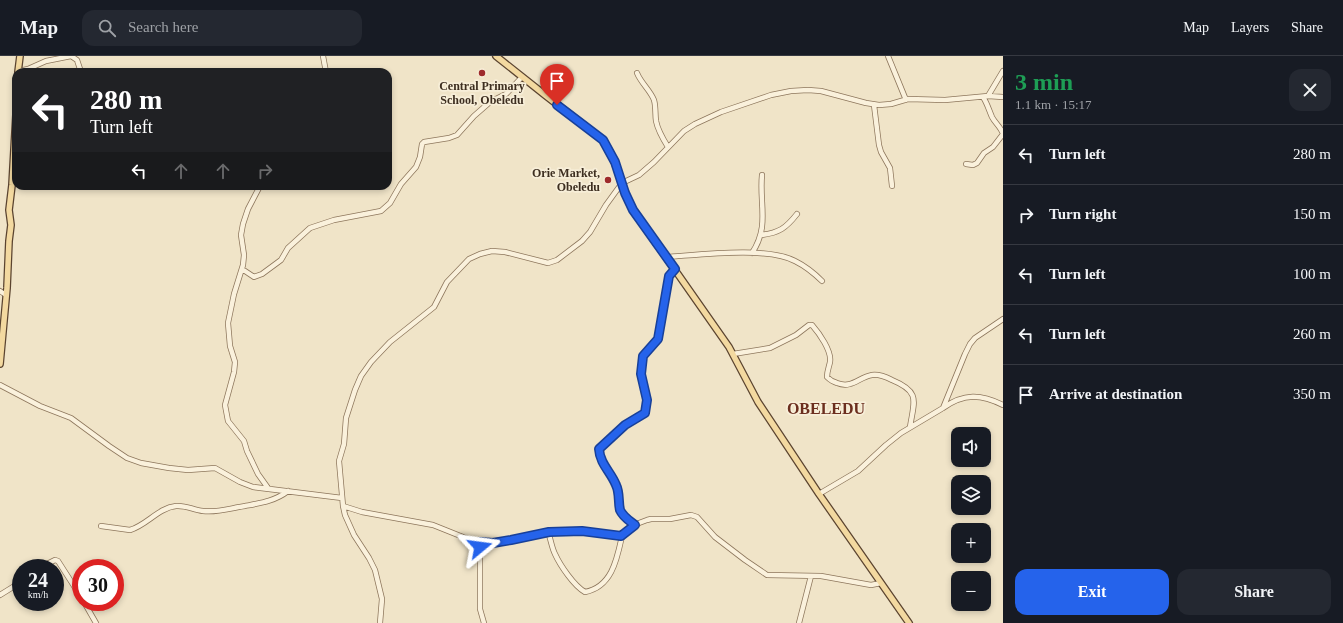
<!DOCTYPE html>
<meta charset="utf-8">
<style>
:root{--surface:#171b24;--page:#242831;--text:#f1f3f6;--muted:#9ea1a6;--line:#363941;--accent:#2563eb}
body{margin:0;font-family:Georgia,serif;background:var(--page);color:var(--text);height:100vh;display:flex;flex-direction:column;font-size:15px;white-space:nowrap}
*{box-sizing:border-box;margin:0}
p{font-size:13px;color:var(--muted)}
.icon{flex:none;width:22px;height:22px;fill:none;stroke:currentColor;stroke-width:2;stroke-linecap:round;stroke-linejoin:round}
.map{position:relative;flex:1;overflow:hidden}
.sheet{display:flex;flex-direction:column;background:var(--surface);width:340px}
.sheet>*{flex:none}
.guide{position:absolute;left:12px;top:12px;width:380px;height:122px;border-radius:12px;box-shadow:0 2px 6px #0003;background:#202124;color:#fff;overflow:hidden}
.buttons{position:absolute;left:951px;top:371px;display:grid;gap:8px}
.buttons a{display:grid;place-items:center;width:40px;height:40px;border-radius:8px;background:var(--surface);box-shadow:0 2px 6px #0003;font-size:20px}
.speed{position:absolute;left:12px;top:503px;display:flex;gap:8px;font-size:20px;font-weight:700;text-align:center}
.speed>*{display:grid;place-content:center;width:52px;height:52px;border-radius:50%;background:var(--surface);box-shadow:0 2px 6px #0003;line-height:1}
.speed small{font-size:10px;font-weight:400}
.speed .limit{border:6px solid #d22;background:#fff;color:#111}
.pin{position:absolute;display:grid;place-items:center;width:34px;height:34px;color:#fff;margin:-41px -17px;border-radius:50% 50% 50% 0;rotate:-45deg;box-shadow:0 0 4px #0007}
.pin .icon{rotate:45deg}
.me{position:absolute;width:44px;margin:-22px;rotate:74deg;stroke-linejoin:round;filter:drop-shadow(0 0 3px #0008)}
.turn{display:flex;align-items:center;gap:14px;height:84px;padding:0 12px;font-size:18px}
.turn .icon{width:52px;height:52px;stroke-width:2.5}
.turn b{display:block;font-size:28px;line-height:34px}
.lanes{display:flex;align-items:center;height:38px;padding:0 12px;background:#0003;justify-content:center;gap:20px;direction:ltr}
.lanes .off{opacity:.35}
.round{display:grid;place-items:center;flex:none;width:42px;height:42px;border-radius:12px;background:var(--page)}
.head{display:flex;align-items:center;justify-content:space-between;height:68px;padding:0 12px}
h1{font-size:24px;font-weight:700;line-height:30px;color:#1e9e55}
.primary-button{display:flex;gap:8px;margin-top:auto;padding:8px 12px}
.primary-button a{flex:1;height:46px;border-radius:12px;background:var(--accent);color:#fff;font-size:16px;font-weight:700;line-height:46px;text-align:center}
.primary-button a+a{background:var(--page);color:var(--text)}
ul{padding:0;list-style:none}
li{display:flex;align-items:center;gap:12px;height:60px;padding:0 12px;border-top:1px solid var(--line)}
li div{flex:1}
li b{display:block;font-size:15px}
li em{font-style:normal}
header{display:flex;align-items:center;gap:24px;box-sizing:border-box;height:56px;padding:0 20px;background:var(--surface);border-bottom:1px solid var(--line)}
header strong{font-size:19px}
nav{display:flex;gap:22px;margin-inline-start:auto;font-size:14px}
.search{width:280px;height:36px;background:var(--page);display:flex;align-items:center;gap:10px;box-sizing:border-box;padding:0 14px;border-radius:12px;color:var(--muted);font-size:15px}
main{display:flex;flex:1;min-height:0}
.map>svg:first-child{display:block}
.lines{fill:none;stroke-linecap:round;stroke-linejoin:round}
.minor-casing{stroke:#8d765c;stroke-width:6}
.major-casing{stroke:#5b4430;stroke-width:8}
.minor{stroke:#faf1dc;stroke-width:4.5}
.major{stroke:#f3d9a0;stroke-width:5.5}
.route-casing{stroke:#184099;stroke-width:10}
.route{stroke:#2563eb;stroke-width:7}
.poi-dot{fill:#9e2a2b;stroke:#f7eed8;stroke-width:1.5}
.labels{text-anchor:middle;stroke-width:3.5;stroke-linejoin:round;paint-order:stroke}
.poi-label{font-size:12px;font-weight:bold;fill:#3d2e20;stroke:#f7eed8}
.district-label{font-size:16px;font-weight:bold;fill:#6b2e1e;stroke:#f7eed8}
</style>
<header>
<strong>Map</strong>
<div class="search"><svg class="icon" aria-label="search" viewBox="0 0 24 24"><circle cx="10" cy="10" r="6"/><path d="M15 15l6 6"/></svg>Search here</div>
<nav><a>Map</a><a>Layers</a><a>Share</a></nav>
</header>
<main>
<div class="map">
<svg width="1003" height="567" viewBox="0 0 1003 567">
<rect width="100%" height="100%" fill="#f0e4c8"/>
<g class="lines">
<defs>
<path id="minor" d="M323 0 326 16
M888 0 906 44
M19 15 28 13 46 5 71 0 77 4 81 16
M637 17C641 27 650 34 654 44 656 51 655 58 656 65 658 75 663 83 668 91
M988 40 1003 15
M874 49 879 89 881 96 890 112 892 130
M966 108 973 109 977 107 984 97 993 91 1003 78C1001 71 995 67 992 61 989 54 987 47 983 41
M260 130 248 153 243 168 241 179 244 199 243 209 234 238 228 267 230 290 235 306 234 316 225 349 228 365 244 385 247 395 258 418 268 432
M761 179C779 177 786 172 797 158
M752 197C770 170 759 148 762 119
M666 201C698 199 767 190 795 205 805 210 814 217 822 225
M242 213 254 221 262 218 281 204 288 192 310 172 334 164 381 155 390 147 401 128 416 111 420 101 422 88 424 86 449 82 457 79 474 60 490 46 506 38 522 21
M0 235 6 239
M733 298 770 292 796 279 809 269H812C819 277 832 295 830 306 829 311 827 315 827 321 830 324 833 326 837 327 852 333 859 321 872 319 879 318 886 321 892 324 921 336 914 345 910 371
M0 329 40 350 71 362 109 390 127 402 141 407 169 412 188 414 215 412 240 426 253 431 342 442
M943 352C964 337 981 338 1003 349
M819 438 858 415 886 389 901 377 943 352 965 298 970 288 975 282 1003 263
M343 450 362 456 433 469 473 485 484 486 493 487 511 484 549 475H582L621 480 639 467 647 464 651 463H670L691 459 697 461 715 481 745 504 767 519 821 520 871 529 881 527
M635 469C630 465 623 461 620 454 618 446 620 437 616 429 611 417 600 408 599 393L625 369 645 357 647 344 641 318 643 300 644 297 658 283 669 220 675 213
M101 470 130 474C147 469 158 452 176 450 186 449 193 454 203 455 217 457 231 452 245 450 261 447 275 445 288 435
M549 479C551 485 552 492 555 498 560 509 574 530 585 536 612 531 617 503 622 480
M480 486V553L484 567
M39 512 55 504 58 505 81 541
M0 539 21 526
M84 546 96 567
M380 567 382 543 375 514 369 502 354 479 345 459 343 450 339 405 344 388 346 362 355 334 361 320 371 306 390 286 434 251 447 226 469 203 480 198 492 195 505 196 548 207 557 204 582 185 590 176 606 149 622 127 639 119 654 106 684 75 695 68 721 56 771 39 791 35 808 34 821 35 866 47 879 49 891 48 908 43 945 44 988 40 1003 41
M799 567 811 520"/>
<path id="major" d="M496 0 545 39 603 84 611 98 618 115 625 137 633 154 729 291 758 346 819 438 909 567
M18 16 20 0
M0 308 7 232 9 185 11 169 9 154 12 129 16 59"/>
</defs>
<use href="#minor" class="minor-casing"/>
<use href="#major" class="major-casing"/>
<use href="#minor" class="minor"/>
<use href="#major" class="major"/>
</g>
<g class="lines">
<defs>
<path id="route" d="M480 491V486L493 487 511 484 549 476 582 475 621 480 635 469C630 465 623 461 620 454 618 446 620 437 616 429 611 416 600 408 599 393L625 369 645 357 647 344 641 318 643 300 658 283 669 220 675 213 633 154 625 137 615 106 603 84 557 49"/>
</defs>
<use href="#route" class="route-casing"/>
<use href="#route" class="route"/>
</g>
<g class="poi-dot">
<circle cx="482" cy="17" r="4"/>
<circle cx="608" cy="124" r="4"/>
</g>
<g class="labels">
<g class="poi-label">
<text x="482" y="34">Central Primary<tspan x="482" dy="14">School, Obeledu</tspan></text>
<text x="600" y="121" text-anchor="end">Orie Market,<tspan x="600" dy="14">Obeledu</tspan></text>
</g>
<g class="district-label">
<text x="826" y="358">OBELEDU</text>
</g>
</g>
</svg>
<div class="buttons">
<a><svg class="icon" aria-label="sound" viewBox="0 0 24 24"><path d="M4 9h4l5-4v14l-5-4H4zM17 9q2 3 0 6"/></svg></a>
<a><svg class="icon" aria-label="layers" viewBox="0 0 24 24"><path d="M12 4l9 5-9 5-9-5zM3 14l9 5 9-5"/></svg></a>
<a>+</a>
<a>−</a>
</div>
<div class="speed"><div>24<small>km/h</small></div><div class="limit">30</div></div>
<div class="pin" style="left:557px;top:49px;background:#d93025"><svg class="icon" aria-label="arrive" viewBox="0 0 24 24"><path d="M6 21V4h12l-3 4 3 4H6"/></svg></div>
<svg class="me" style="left:480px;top:491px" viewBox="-20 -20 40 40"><path d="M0-17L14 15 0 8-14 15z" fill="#2563eb" stroke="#fff" stroke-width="4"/></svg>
<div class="guide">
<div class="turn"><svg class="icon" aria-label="left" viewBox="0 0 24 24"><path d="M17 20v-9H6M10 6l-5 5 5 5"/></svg><div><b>280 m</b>Turn left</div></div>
<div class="lanes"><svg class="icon" aria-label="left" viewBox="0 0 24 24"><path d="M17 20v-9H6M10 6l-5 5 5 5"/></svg><svg class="icon off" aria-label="ahead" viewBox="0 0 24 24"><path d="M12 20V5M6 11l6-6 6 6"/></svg><svg class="icon off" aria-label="ahead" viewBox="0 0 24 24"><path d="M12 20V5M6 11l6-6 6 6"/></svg><svg class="icon off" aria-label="right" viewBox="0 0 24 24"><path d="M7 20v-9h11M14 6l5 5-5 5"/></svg></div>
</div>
</div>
<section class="sheet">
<div class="head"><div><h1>3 min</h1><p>1.1 km · 15:17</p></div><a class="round"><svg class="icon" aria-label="close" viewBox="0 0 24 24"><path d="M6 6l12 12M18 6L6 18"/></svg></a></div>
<ul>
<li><svg class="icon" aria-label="left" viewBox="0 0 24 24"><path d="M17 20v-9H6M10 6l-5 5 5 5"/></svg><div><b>Turn left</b></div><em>280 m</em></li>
<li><svg class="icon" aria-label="right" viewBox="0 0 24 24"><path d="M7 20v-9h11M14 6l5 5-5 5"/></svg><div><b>Turn right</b></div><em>150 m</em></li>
<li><svg class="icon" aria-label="left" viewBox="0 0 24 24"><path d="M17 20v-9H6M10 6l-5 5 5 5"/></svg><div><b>Turn left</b></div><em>100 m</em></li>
<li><svg class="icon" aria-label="left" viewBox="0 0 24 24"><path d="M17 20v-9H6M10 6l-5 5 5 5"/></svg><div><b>Turn left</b></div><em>260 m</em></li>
<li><svg class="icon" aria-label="arrive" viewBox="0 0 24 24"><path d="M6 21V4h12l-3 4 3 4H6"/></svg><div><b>Arrive at destination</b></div><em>350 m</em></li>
</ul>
<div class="primary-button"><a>Exit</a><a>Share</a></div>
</section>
</main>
